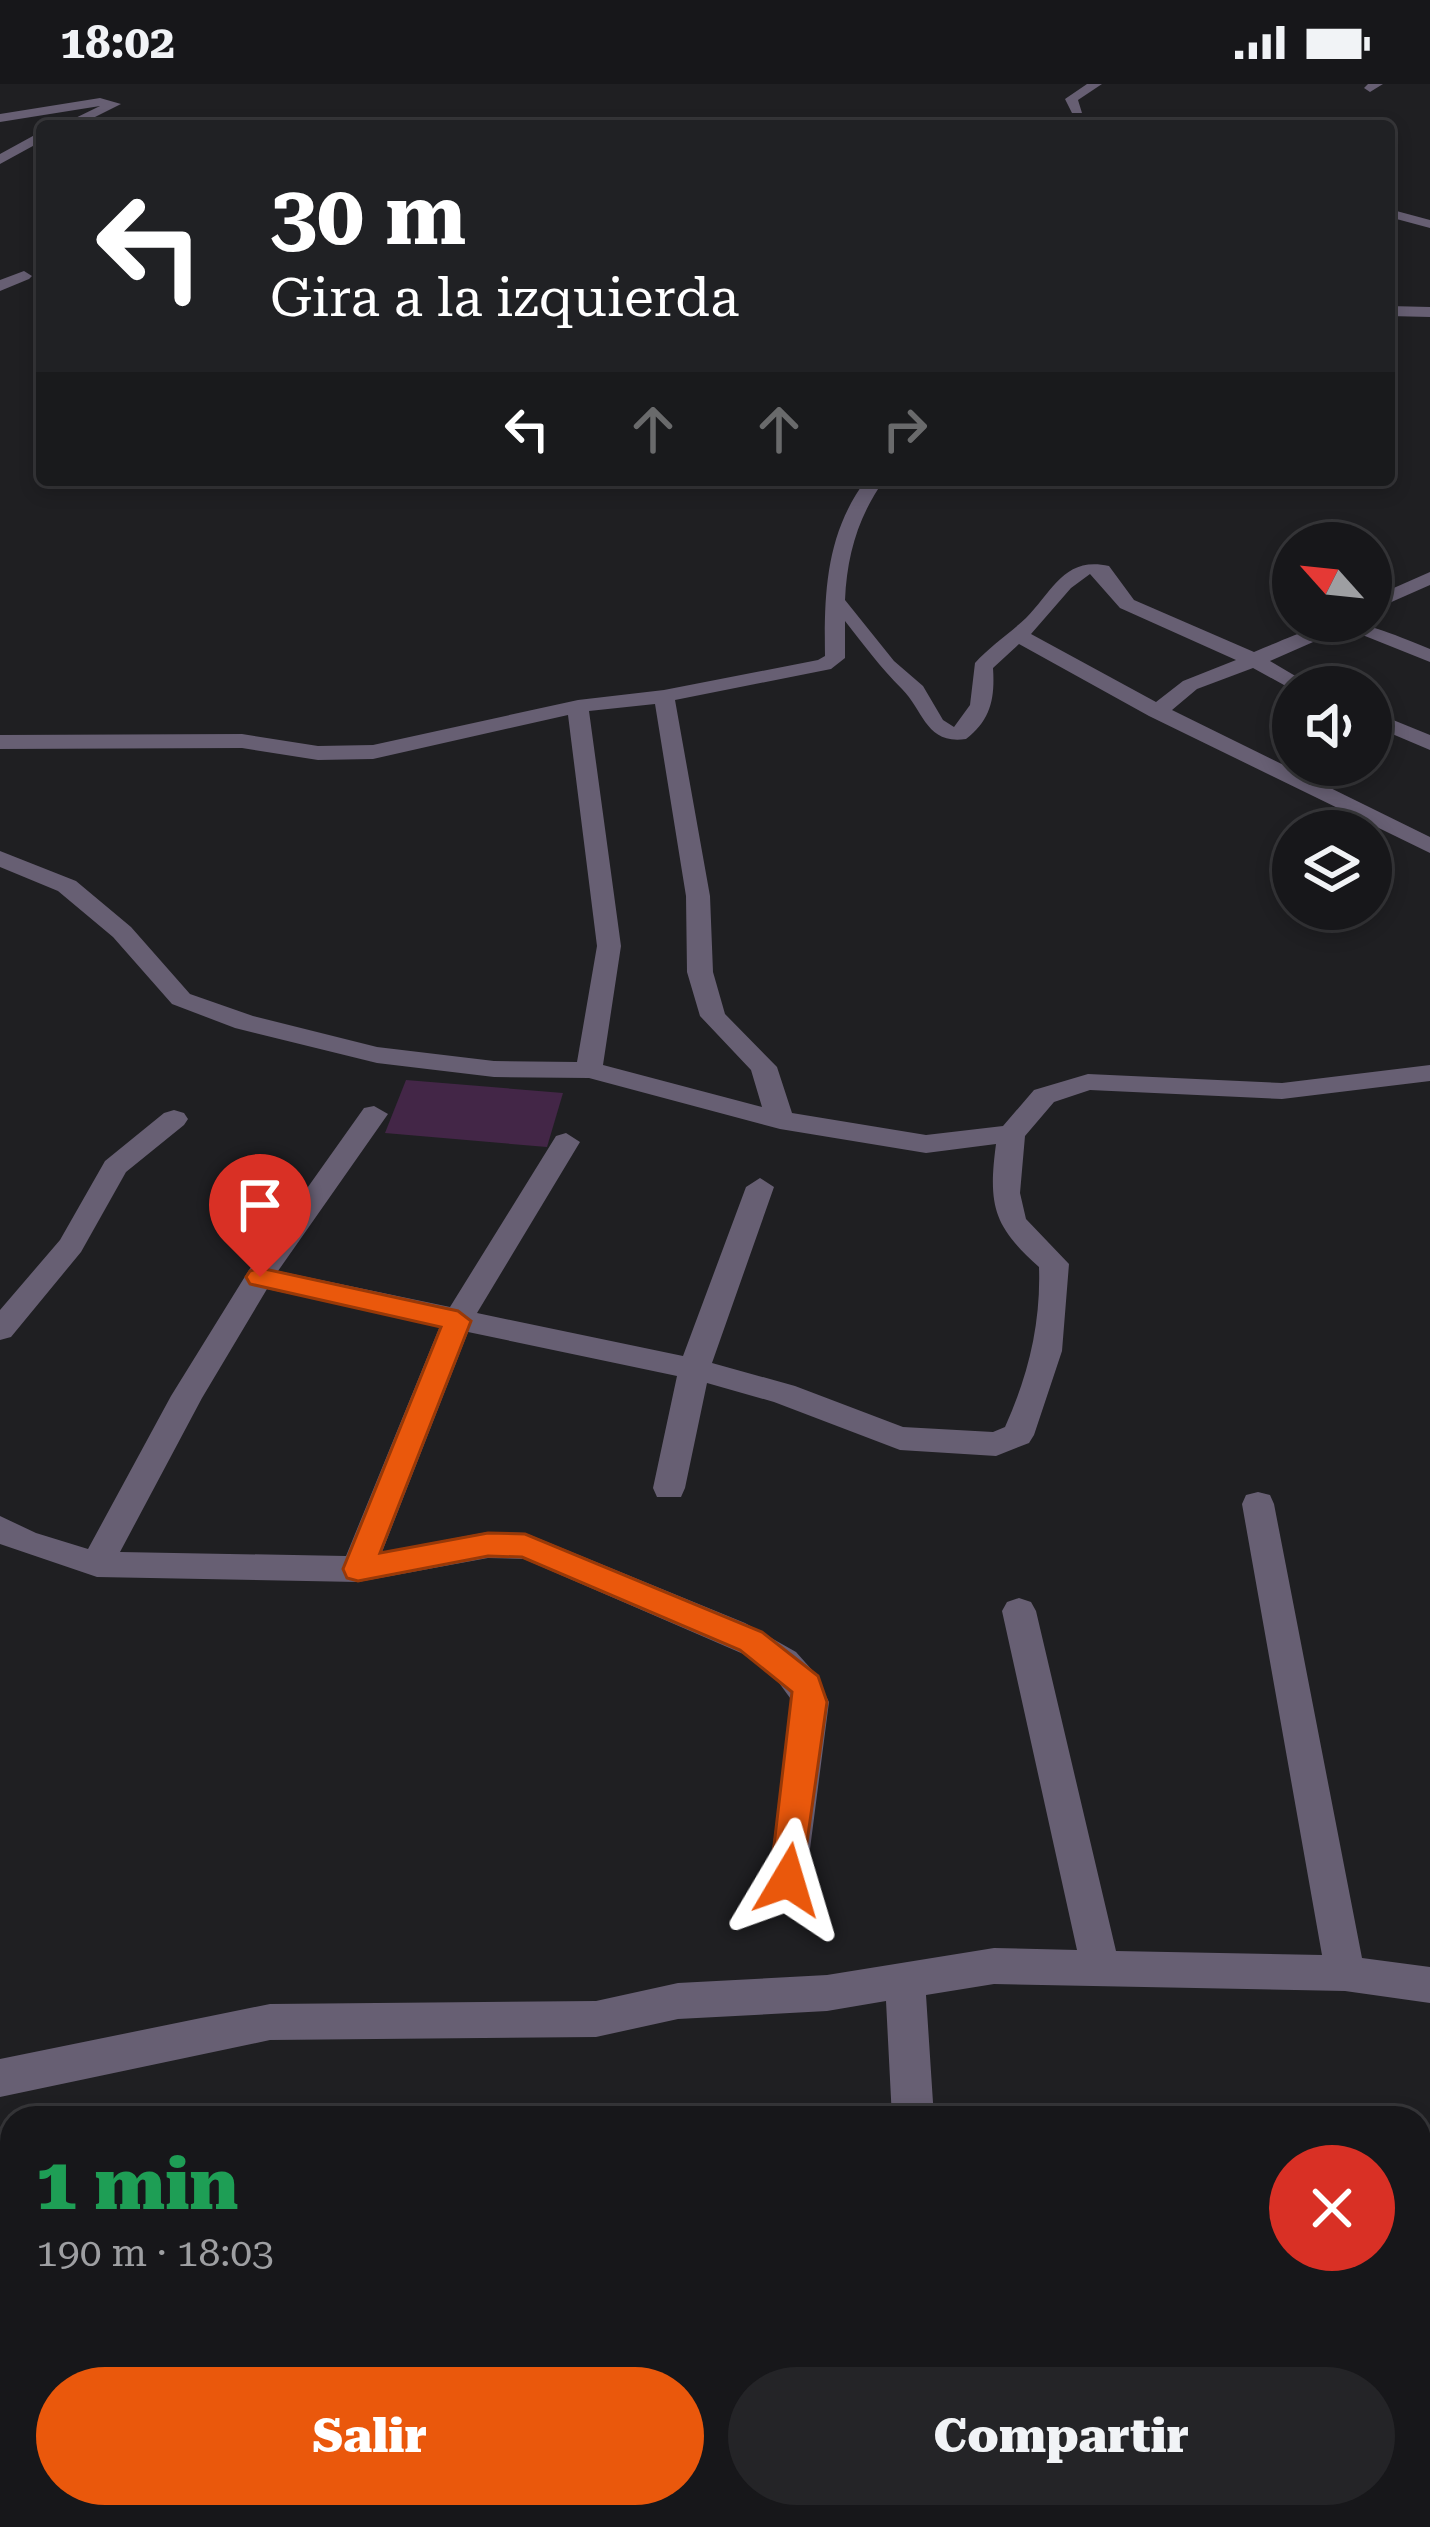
<!DOCTYPE html>
<html lang="es">
<meta charset="utf-8">
<style>
:root{--surface:#17171a;--page:#242427;--text:#f1f3f6;--muted:#9e9fa2;--line:#363639;--accent:#ea580c}
body{margin:0;font-family:"Roboto Serif",serif;background:var(--page);color:var(--text);height:100vh;display:flex;flex-direction:column;font-size:45px;white-space:nowrap}
*{box-sizing:border-box;margin:0}
p{font-size:39px;color:var(--muted)}
.icon{flex:none;width:66px;height:66px;fill:none;stroke:currentColor;stroke-width:2;stroke-linecap:round;stroke-linejoin:round}
.map{position:relative;flex:1;overflow:hidden}
.drawer{position:absolute;left:0px;top:2022px;width:1431px;height:423px;display:flex;flex-direction:column;background:var(--surface);border-radius:36px 36px 0 0;box-shadow:0 6px 18px #0003,0 0 0 3px var(--line)}
.drawer>*{flex:none}
.banner{position:absolute;left:36px;top:36px;width:1359px;height:366px;border-radius:12px;box-shadow:0 6px 18px #0003,0 0 0 3px var(--line);background:#202124;color:#fff;overflow:hidden}
.needle{width:78px;rotate:297deg}
.fabs{position:absolute;left:1272px;top:438px;display:grid;gap:24px}
.fabs a{display:grid;place-items:center;width:120px;height:120px;border-radius:50%;background:var(--surface);box-shadow:0 6px 18px #0003,0 0 0 3px var(--line);font-size:60px}
.pin{position:absolute;display:grid;place-items:center;width:102px;height:102px;color:#fff;margin:-123px -51px;border-radius:50% 50% 50% 0;rotate:-45deg;box-shadow:0 0 12px #0007}
.pin .icon{rotate:45deg}
.me{position:absolute;width:132px;margin:-66px;rotate:7deg;stroke-linejoin:round;filter:drop-shadow(0 0 9px #0008)}
.turn{display:flex;align-items:center;gap:42px;height:252px;padding:0 36px;font-size:54px}
.turn .icon{width:156px;height:156px;stroke-width:2.5}
.turn b{display:block;font-size:84px;line-height:102px}
.lanes{display:flex;align-items:center;height:114px;padding:0 36px;background:#0003;justify-content:center;gap:60px;direction:ltr}
.lanes .off{opacity:.35}
.round{display:grid;place-items:center;flex:none;width:126px;height:126px;border-radius:63px;background:var(--page)}
.summary{display:flex;align-items:center;justify-content:space-between;height:204px;padding:0 36px}
h1{font-size:72px;font-weight:800;line-height:90px;color:#1e9e55}
.primary-button{display:flex;gap:24px;margin-top:auto;padding:24px 36px}
.primary-button a{flex:1;height:138px;border-radius:72px;background:var(--accent);color:#fff;font-size:48px;font-weight:800;line-height:138px;text-align:center}
.primary-button a+a{background:var(--page);color:var(--text)}
.status{display:flex;justify-content:space-between;align-items:center;height:84px;padding:0 60px;background:var(--surface);direction:ltr}
.status svg{height:33px;fill:currentColor}
.map>svg:first-child{display:block}
.green{fill:#432647}
.lines{fill:none;stroke-linecap:round;stroke-linejoin:round}
.minor{fill:#675f73;fill-rule:evenodd}
.route{fill:#ea580c;stroke:#983908;stroke-width:3}
</style>
<div class="status"><b>18:02</b><svg viewBox="0 0 49 12"><path d="M0 12V9h3v3zM5 12V6h3v6zM10 12V3h3v9zM15 12V0h3v12zM26 1h20v11H26zM47 4h2v5h-2z"/></svg></div>
<div class="map">
<svg width="1430" height="2443" viewBox="0 0 1430 2443">
<rect width="100%" height="100%" fill="#1f1f22"/>
<path class="green" d="M406 996 563 1009 547 1063 385 1049Z"/>
<g class="lines">
<path class="minor" d="M1087 0H1102L1078 16 1082 29H1072L1065 15Z
M1368 0H1383L1370 8 1364 4Z
M100 14 121 20 77 42H59L100 22 0 38V30Z
M42 47V57L0 80V70Z
M1389 125 1430 136V144L1389 133Z
M24 187 32 192 29 195 0 207V196Z
M1389 222 1430 223V233L1389 232Z
M866 396H884C858 433 847 471 845 516L894 577 923 602 943 636 954 643 970 621 975 579C990 562 1009 550 1026 534 1053 507 1064 472 1109 482L1134 516 1254 568C1343 531 1340 528 1430 565V578L1345 544 1270 577 1314 603 1293 606 1253 584 1197 605 1172 626 1430 753V769L1149 632 1019 560 993 584C995 614 991 636 966 655 926 661 924 627 902 605 880 583 864 561 845 537V574L831 585 675 616 710 812 713 888 725 930 777 983 792 1029 926 1051 1003 1042 1034 1006 1088 990 1282 999 1430 981V997L1282 1015 1090 1006 1054 1018 1025 1052 1020 1109 1026 1135 1069 1180 1062 1267 1034 1351 1029 1359 996 1372 900 1366 774 1318 707 1299 685 1404 681 1413H657L653 1404 677 1292 468 1248 382 1468 488 1448 525 1449 745 1539 796 1568 813 1587 829 1618 806 1796 800 1808 787 1813 774 1808 768 1796 793 1618 771 1588 748 1572 524 1475 488 1474 358 1498 97 1493 0 1460V1432L36 1449 88 1465 171 1312 249 1186 364 1024 374 1022 388 1030 278 1187 450 1223 556 1052 566 1049 580 1058 477 1229 683 1272 746 1103 760 1094 774 1103 712 1279 795 1302 903 1343 993 1348 1005 1343C1028 1292 1041 1240 1039 1183 993 1142 988 1121 996 1060L926 1069 780 1045 589 994 494 993 377 979 235 944 172 920 113 853 58 807 0 783V767L76 797 131 843 190 910 253 932 377 963 494 977 577 978 597 862 568 631 373 675 318 676 242 664 0 665V651L242 650 318 662 373 661 578 616 664 606 818 576 825 572C824 509 826 449 866 396ZM1090 490 1120 524 1236 576 1183 597 1156 618 1031 550 1071 504ZM655 620 686 812 687 888 700 932 751 986 762 1023 603 981 621 862 589 627ZM267 1205 440 1242 346 1472 120 1468 202 1314Z
M1430 488V501L1371 527V514Z
M1371 627 1430 651V666L1371 641Z
M174 1026 184 1029 188 1035 184 1041 126 1088 81 1168 11 1253 0 1256V1226L60 1156 105 1077 164 1029Z
M1258 1408 1270 1411 1274 1420 1362 1874 1430 1883V1919L1345 1907 994 1900 926 1911 934 2034H892L886 1917 827 1927 678 1935 596 1953 270 1956 0 2013V1975L270 1920 596 1917 678 1899 827 1891 994 1864 1077 1866 1002 1527 1007 1518 1019 1514 1031 1518 1036 1527 1116 1867 1322 1871 1242 1420 1246 1411Z
M854 2433H902L901 2443H853Z"/>
</g>
<path class="route" d="M260 1184 458 1227 471 1237 380 1469 488 1449 525 1450 762 1548 818 1592 827 1618 800 1807 788 1811 775 1807 770 1796 792 1608 740 1566 522 1473 488 1472 358 1497 347 1494 343 1485 441 1243 250 1200 246 1193 250 1187Z"/>
</svg>
<div class="fabs">
<a><svg class="needle" viewBox="-14 -14 28 28"><path d="M0-13l5 13h-10z" fill="#e53935"/><path d="M0 13l5-13h-10z" fill="#9e9fa2"/></svg></a>
<a><svg class="icon" aria-label="sound" viewBox="0 0 24 24"><path d="M4 9h4l5-4v14l-5-4H4zM17 9q2 3 0 6"/></svg></a>
<a><svg class="icon" aria-label="layers" viewBox="0 0 24 24"><path d="M12 4l9 5-9 5-9-5zM3 14l9 5 9-5"/></svg></a>
</div>
<div class="pin" style="left:260px;top:1193px;background:#d93025"><svg class="icon" aria-label="arrive" viewBox="0 0 24 24"><path d="M6 21V4h12l-3 4 3 4H6"/></svg></div>
<svg class="me" style="left:788px;top:1796px" viewBox="-20 -20 40 40"><path d="M0-17L14 15 0 8-14 15z" fill="#ea580c" stroke="#fff" stroke-width="4"/></svg>
<div class="banner">
<div class="turn"><svg class="icon" aria-label="left" viewBox="0 0 24 24"><path d="M17 20v-9H6M10 6l-5 5 5 5"/></svg><div><b>30 m</b>Gira a la izquierda</div></div>
<div class="lanes"><svg class="icon" aria-label="left" viewBox="0 0 24 24"><path d="M17 20v-9H6M10 6l-5 5 5 5"/></svg><svg class="icon off" aria-label="ahead" viewBox="0 0 24 24"><path d="M12 20V5M6 11l6-6 6 6"/></svg><svg class="icon off" aria-label="ahead" viewBox="0 0 24 24"><path d="M12 20V5M6 11l6-6 6 6"/></svg><svg class="icon off" aria-label="right" viewBox="0 0 24 24"><path d="M7 20v-9h11M14 6l5 5-5 5"/></svg></div>
</div>
<section class="drawer">
<div class="summary"><div><h1>1 min</h1><p>190 m · 18:03</p></div><a class="round" style="background:#d93025;color:#fff"><svg class="icon" aria-label="close" viewBox="0 0 24 24"><path d="M6 6l12 12M18 6L6 18"/></svg></a></div>
<div class="primary-button"><a>Salir</a><a>Compartir</a></div>
</section>
</div>
